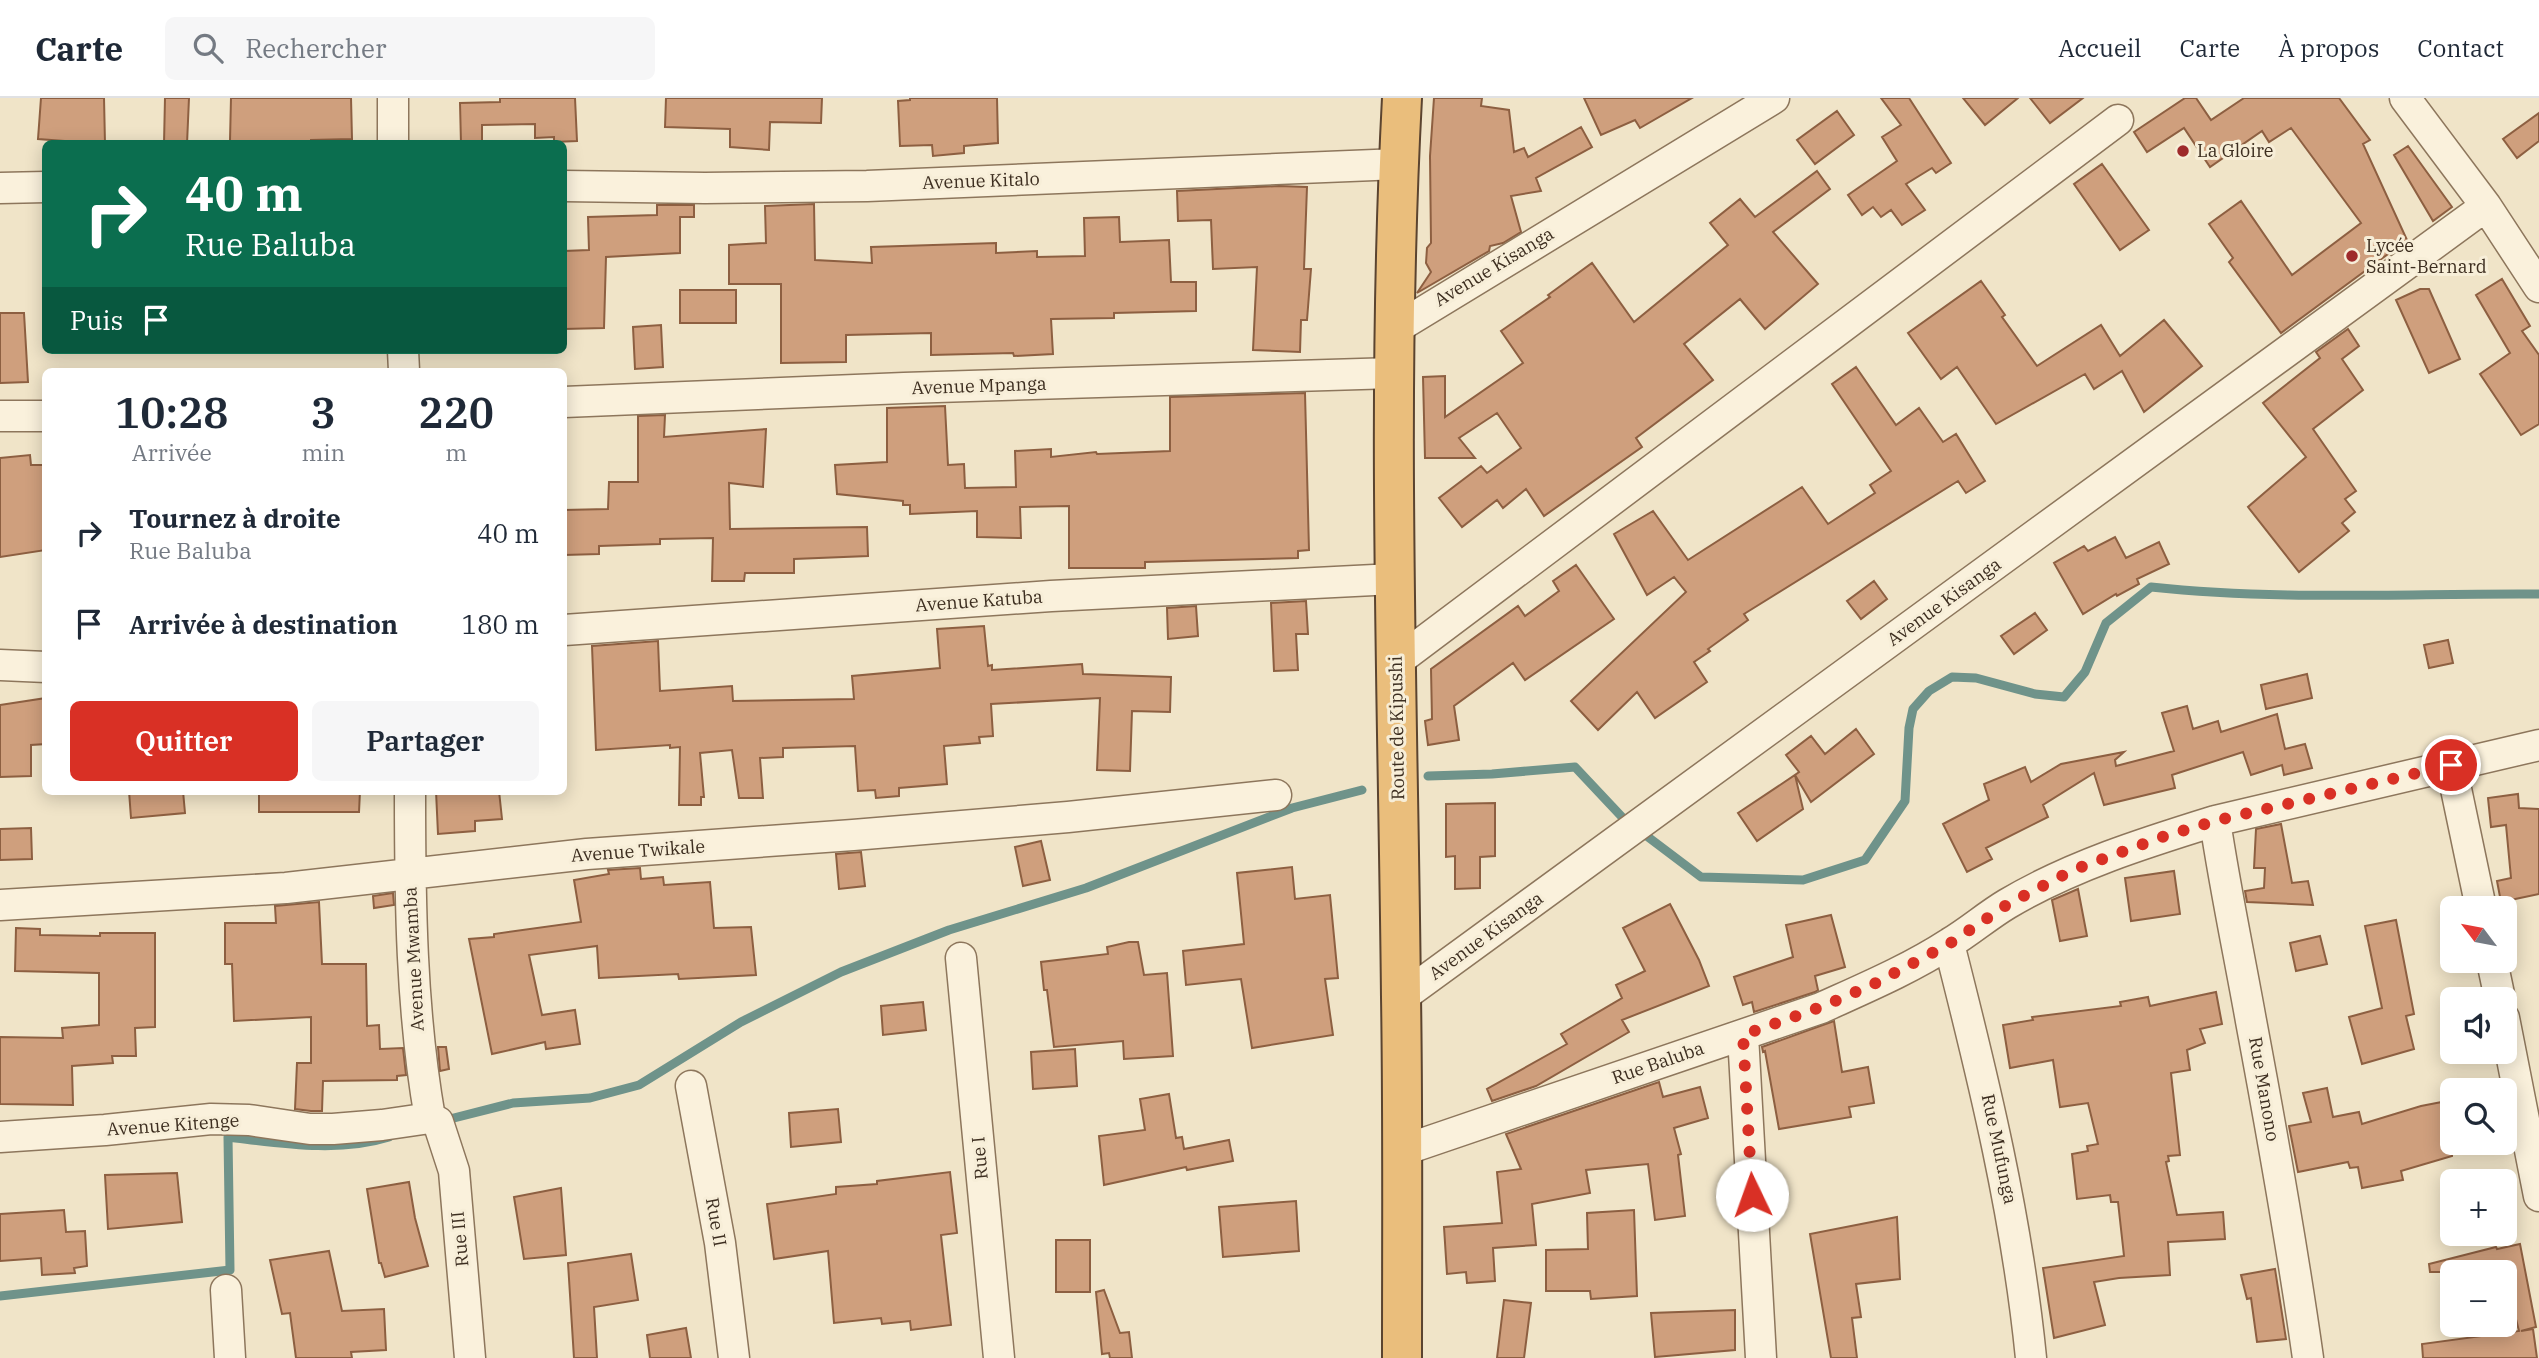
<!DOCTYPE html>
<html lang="fr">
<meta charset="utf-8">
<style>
:root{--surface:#fff;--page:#f6f6f7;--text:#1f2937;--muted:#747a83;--line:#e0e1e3;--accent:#d93025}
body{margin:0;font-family:"IBM Plex Serif",serif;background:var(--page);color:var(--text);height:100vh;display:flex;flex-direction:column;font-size:26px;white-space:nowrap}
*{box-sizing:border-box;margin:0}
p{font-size:23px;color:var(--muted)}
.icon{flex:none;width:38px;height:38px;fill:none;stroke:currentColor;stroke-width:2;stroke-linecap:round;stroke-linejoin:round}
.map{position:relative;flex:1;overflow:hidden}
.details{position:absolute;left:42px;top:270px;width:525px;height:427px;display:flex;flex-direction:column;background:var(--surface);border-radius:10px;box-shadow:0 4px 18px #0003}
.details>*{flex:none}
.guide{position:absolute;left:42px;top:42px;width:525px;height:214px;border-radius:10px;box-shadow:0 4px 18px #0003;background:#0b6e4f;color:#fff;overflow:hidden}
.needle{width:46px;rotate:302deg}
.buttons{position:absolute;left:2440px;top:798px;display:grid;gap:14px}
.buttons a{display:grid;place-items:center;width:77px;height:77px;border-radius:10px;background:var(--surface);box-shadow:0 4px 18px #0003;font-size:35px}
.pin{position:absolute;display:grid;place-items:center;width:60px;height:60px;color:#fff;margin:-30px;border:4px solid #fff;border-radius:50%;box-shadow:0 2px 7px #0007}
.me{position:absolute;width:77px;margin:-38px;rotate:357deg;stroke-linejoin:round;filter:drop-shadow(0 0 5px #0008)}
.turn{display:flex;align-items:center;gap:24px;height:147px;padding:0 28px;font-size:32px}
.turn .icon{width:91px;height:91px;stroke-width:2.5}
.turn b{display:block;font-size:49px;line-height:60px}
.then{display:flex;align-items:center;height:66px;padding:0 28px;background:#0003;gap:14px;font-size:26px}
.eta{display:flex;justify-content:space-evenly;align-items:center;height:119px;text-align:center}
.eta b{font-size:42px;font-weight:600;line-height:49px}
.primary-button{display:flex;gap:14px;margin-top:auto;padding:14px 28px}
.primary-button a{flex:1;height:80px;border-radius:10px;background:var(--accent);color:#fff;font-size:28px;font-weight:600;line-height:80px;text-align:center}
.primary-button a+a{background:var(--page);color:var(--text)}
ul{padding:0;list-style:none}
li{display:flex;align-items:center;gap:21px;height:91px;padding:0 28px}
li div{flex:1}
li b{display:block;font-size:26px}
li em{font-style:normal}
header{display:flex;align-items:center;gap:42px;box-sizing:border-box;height:98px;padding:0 35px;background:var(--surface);border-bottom:2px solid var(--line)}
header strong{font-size:33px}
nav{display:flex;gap:38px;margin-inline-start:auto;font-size:24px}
.search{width:490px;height:63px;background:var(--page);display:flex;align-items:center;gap:18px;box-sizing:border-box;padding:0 24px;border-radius:10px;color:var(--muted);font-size:26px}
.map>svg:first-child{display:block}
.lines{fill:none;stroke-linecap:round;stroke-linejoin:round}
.stream{stroke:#6f938a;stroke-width:9}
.building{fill:#cf9f7d;stroke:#8d5f41;stroke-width:2}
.minor-casing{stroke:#8d765c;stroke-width:33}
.trunk-casing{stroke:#5b4430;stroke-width:42}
.minor{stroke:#faf1dc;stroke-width:30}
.trunk{stroke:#eabe7c;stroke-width:38}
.route{stroke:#d93025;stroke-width:12;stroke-dasharray:0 21.6}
.poi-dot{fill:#9e2a2b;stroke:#f7eed8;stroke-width:2.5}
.labels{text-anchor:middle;stroke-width:6;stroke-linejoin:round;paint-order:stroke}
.poi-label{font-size:18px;fill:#3d2e20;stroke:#f7eed8;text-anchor:start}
.street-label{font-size:18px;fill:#3d2e20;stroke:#f7eed8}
</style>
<header>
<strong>Carte</strong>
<div class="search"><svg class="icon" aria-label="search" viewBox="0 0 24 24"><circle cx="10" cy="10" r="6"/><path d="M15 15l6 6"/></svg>Rechercher</div>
<nav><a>Accueil</a><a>Carte</a><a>À propos</a><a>Contact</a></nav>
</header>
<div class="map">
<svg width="2539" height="1260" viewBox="0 0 2539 1260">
<rect width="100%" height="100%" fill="#f0e4c8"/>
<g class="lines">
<path class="stream" d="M1428 678 1492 676 1575 669 1622 719
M1648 739 1701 779 1803 782 1865 762 1905 703 1909 630 1913 611 1929 593 1952 579 1976 580 2035 596 2064 599 2085 574 2106 525 2151 489C2281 503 2409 495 2539 496
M442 1023 513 1005 590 1000 639 987 741 924 841 874 949 832 1086 790 1292 710 1362 692
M0 1198 230 1172 228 1039C280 1045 338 1055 389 1039"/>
</g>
<path class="building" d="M41 0H104L105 46 38 41Z
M165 0H189L187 46H164Z
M231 0H351L352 41 311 42V46L230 43Z
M500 0H575L577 43 554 44V39L535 40V26L482 27V46H461L460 5 500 4Z
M666 0H822L821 25 770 24 769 52 730 49V31L665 29Z
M910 0H997L998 45 964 48V55L933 58 932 47 900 48 898 3 910 2Z
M1434 0H1482L1481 8 1509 12 1514 54 1524 50 1528 59 1581 29 1592 49 1536 80 1541 93 1511 98 1521 134 1503 145 1490 148 1489 153 1417 195 1431 174 1426 165 1427 150 1431 145 1430 58Z
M1584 0H1692L1640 30 1635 22 1601 37Z
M1881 0H1909L1951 65 1936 75 1932 70 1906 86 1925 112 1902 127 1891 112 1881 119 1873 109 1862 117 1848 97 1897 63 1882 39 1901 27Z
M1963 0H2018L1985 27Z
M2030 0H2083L2050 25Z
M2185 0H2196L2211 22 2244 0H2339L2370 42 2363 46 2407 142 2281 235 2229 164 2233 160 2209 126 2241 103 2292 177 2361 125 2291 30 2269 44 2262 33 2210 69 2184 30 2147 54 2134 34Z
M1837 13 1854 37 1815 66 1797 42Z
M2539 15V43L2517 60 2503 41Z
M2408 48 2452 109 2433 123 2394 57Z
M2102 66 2149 132 2120 152 2074 86Z
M1817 73 1830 91 1773 134 1818 186 1765 231 1740 201 1684 246 1713 282 1636 340 1642 349 1544 418 1526 391 1503 410 1497 402 1462 429 1439 400 1481 368 1487 375 1521 350 1497 315 1459 340 1475 360H1425L1423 279 1445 278V319L1523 265 1501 233 1550 199 1548 197 1592 165 1634 224 1728 147 1710 125 1740 101 1755 119Z
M1279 88 1307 89 1304 171H1311L1307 222H1301L1300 254 1253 252 1257 169 1213 171 1211 122 1178 123 1177 93Z
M814 106 815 162 872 165 871 149 996 145V155L1037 153V159L1085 158 1084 120 1119 119 1120 144 1169 142 1171 184H1196V213L1114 215V220L1051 221 1053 256 1014 258 1013 255 931 257V235L846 237V264L781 265V186H729V147L766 145 765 108Z
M657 107H694V119H680V155L606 159 604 230 564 231V153L589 152 588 119 657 117Z
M2502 181 2530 228 2522 233 2539 257V326L2521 337 2480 276 2510 255 2476 197Z
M1981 183 2005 217 2002 219 2037 268 2101 227 2120 258 2164 222 2202 268 2144 314 2122 273 2094 291 2085 276 1996 326 1957 269 1941 281 1908 235Z
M2420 191H2429L2460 261 2429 275 2396 202Z
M680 192H736V225H680Z
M0 215H24L28 284 0 285Z
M661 227 663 269 635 271 633 229Z
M2348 231 2359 248 2342 261 2363 292 2313 331 2356 393 2345 401 2355 414 2342 425 2349 433 2299 474 2248 409 2306 359 2263 305 2320 260 2316 254Z
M1856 269 1896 327 1919 310 1943 344 1956 336 1985 383 1966 395 1958 383 1744 516 1748 522 1708 551 1710 553 1694 564 1707 584 1655 620 1637 594 1598 632 1571 603 1686 494 1674 479 1647 497 1614 436 1653 413 1688 462 1802 389 1828 426 1875 395 1870 387 1891 373 1832 286Z
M1305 295 1309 452 1298 453V460L1145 464V470H1069V408L1020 409 1021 440 977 439V413L910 416V407H903V403L837 396 835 367 887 364V310L945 308 948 367 964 366 965 390 1016 389 1015 353 1051 351V359L1096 354 1097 356 1170 353V299Z
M665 317 664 339 766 331 763 389 729 385 730 431 867 429 868 458 794 461V475H745L744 483H712L713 440 660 441V446L599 448V456L564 457V412L608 411 609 384H638V318Z
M30 357 31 367H46V452L0 459V360Z
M2115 439 2126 460 2159 444 2169 466 2137 481 2139 486 2117 498 2116 496 2083 516 2054 465 2084 448 2088 453Z
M1576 467 1614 521 1525 582 1513 565 1454 608 1459 642 1428 647 1425 623 1432 621 1431 571 1518 508 1525 518 1559 493 1553 483Z
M1874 483 1887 501 1861 521 1847 503Z
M1306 503 1308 536H1296L1298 572 1274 573 1271 505Z
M1196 508 1198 538 1168 541 1167 510Z
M2035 515 2047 532 2014 556 2001 538Z
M984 528 988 568 992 567V572L1082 566 1083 576 1171 579 1170 614 1132 613 1130 673 1097 672 1100 600 991 606 993 638 979 639 980 645 944 648 947 686 899 690V698L876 700 875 692 858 693 855 648 783 650V659L760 660 763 700H739L732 652 700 655 704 699H701V707H679L680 649 670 650V647L596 652 592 548 658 543 660 593 732 588 733 603 854 601 852 578 940 570 937 531Z
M2448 542 2453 565 2429 570 2424 547Z
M2307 576 2312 600 2266 611 2261 587Z
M46 600V646L31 647V678L0 679V607Z
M2187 608 2193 631 2218 623 2221 634 2277 616 2285 651 2305 646 2312 670 2284 677 2282 667 2251 677 2243 654 2172 677 2175 690 2104 707 2094 675 2043 707 2048 719 1986 750 1992 761 1967 774 1943 726 1989 702 1984 686 2025 669 2031 684 2061 666 2124 654 2115 662 2116 668 2174 653 2162 615Z
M1856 631 1874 656 1811 704 1795 677 1799 674 1786 657 1811 638 1825 656Z
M1795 677 1803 711 1757 743 1738 715Z
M129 693H183L185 715 131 720Z
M259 693H360L359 714H259Z
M436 693H499L502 721 475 723V733L438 736Z
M2518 696 2519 710 2539 711V796L2501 804 2497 783 2511 780 2506 727 2491 729 2488 700Z
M1495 705V758L1480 759V790L1455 791V758L1446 759V706Z
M2281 726 2292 785 2308 783 2313 807 2247 804 2245 793 2264 790 2265 770H2254L2256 731Z
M31 730 32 761 0 762V731Z
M1041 743 1050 782 1023 788 1015 749Z
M861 754 865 788 839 791 836 756Z
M1292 769 1295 801 1330 797 1338 880 1325 881 1333 937 1252 950 1241 881 1186 887 1183 853 1244 846 1237 775Z
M640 770 641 781 663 779 664 787 710 784 714 830 751 829 756 877 679 881 678 876 599 880 597 848 529 857 542 917 575 912 580 946 546 951 545 944 492 956 469 841 494 839V836L581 824 574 782 609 776 608 772Z
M2174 773 2180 816 2131 823 2125 780Z
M2078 791 2087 838 2060 843 2052 802Z
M393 795 394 807 374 810 373 798Z
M319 804 322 866H366L367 928 379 927 380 951 403 950 406 977 397 978V982L323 983 322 1013H311L295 1011 297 965H311V919L234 923 232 866H225V825H276L275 808Z
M1670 806 1699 862 1709 888 1622 922 1629 934 1536 988 1492 1003 1487 991 1567 946 1561 936 1622 900 1616 887 1645 873 1623 830Z
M1831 817 1845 869 1815 878 1818 892 1815 894 1754 914 1752 904 1743 907 1734 879 1793 859 1786 827Z
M2396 822 2414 916 2406 918 2414 951 2362 966 2349 919 2382 910 2365 828Z
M16 830 40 831V837L100 838V835H155V929L135 930 136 958H112L113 965 72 968 73 1007 0 1006V939L63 940 62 930 99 927V875L15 873Z
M2320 838 2327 866 2296 873 2290 845Z
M1129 844H1138L1144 877 1167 875 1173 958 1124 961 1123 943 1054 949 1047 892H1044L1041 864 1108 856 1107 849Z
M2216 894 2222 926 2200 931 2205 945 2187 952 2190 972 2171 975 2180 1057 2168 1058 2169 1063 2166 1064 2177 1117 2223 1114 2225 1141 2168 1144 2170 1177 2119 1180 2094 1184 2105 1227 2054 1240 2043 1170 2124 1158 2118 1104H2111L2110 1097 2077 1101 2072 1056 2088 1053 2087 1048 2098 1046 2088 1005 2060 1009 2053 962 2010 970 2003 927 2033 922 2032 919 2121 908 2120 904 2148 899 2150 908Z
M923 904 926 932 883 937 881 908Z
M1834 923 1842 974 1868 969 1874 1005 1849 1009 1851 1019 1779 1031 1765 953 1763 954 1762 949Z
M438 949H446L449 971 440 973Z
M1075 951 1077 988 1033 991 1031 954Z
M1659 984 1663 999 1700 989 1708 1020 1674 1030 1681 1056 1678 1057 1685 1118 1655 1122 1648 1066 1586 1072 1590 1095 1532 1106 1536 1147 1493 1150 1495 1183 1467 1185 1466 1174 1447 1176 1444 1129 1502 1125 1497 1074 1521 1071 1506 1036Z
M2327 990 2333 1019 2359 1014 2362 1026 2421 1008 2452 1002V1058L2401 1073 2403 1082 2362 1090 2358 1069 2350 1070 2348 1064 2298 1074 2289 1028 2311 1024 2303 995Z
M1169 996 1176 1040 1182 1039 1184 1051 1229 1042 1233 1063 1187 1072 1186 1069 1104 1087 1099 1038 1145 1032 1140 1001Z
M838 1011 841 1044 791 1049 789 1015Z
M950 1074 957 1135 941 1137 951 1227 911 1232 910 1223 882 1226 881 1220 834 1225 828 1153 774 1161 767 1106 836 1096V1089L877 1086V1083Z
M177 1075 182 1124 108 1131 105 1077Z
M409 1084 415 1120 428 1168 385 1179 381 1165H379L367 1091Z
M561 1090 566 1157 524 1161 514 1099Z
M1296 1103 1299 1153 1223 1159 1219 1109Z
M64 1112 66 1134 85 1133 87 1168 74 1170 75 1175 42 1177 41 1160 0 1163V1116Z
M1634 1112 1637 1198 1591 1201 1590 1193H1546V1152L1588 1151 1587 1115Z
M1897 1119 1900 1181 1856 1186 1861 1219 1852 1220 1857 1260H1831L1810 1136Z
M1056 1142H1090V1194H1056Z
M2520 1146 2536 1229 2521 1233 2533 1231 2537 1260H2423L2422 1246 2519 1233 2504 1174H2430L2429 1166 2496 1149 2497 1151Z
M329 1153 342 1213 384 1211 386 1252 351 1254 352 1260H296L290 1215 282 1216 270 1162Z
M631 1156 638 1202 594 1209 597 1260H574L568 1165Z
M2275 1171 2286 1241 2257 1244 2251 1200 2247 1201 2241 1177Z
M1104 1192 1120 1235 1129 1234 1132 1260H1110L1109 1255 1102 1256 1096 1194Z
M1504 1202 1531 1205 1524 1260H1497Z
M1735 1212V1252L1655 1259 1651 1215Z
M686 1230 691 1260H650L647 1237Z"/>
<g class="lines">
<defs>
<path id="minor" d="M393 0V46
M2405 0 2486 108 2539 189
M564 88 705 90 867 88 1399 66
M0 90 46 89
M1395 231 1774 0
M403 252 404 273
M564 304 904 290 1394 275
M0 318H46
M564 532 1051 498 1394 481
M1395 565 2118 22
M0 567 46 569
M2451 667 2481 810
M410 693C410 803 411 912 430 1020
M2215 723C2225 790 2239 856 2251 923 2272 1035 2292 1147 2308 1260
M0 807 286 790 587 756 853 737 1068 719 1276 697
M1949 846C1984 983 2017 1119 2031 1260
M961 860 999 1260
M2492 863 2500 901
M1401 900 2486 108
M2504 920 2539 1098
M1743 937 1761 1260
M691 988 720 1145 734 1260
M430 1020 438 1024 454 1073 470 1260
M0 1039 105 1032 211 1021 249 1022 310 1031H333L382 1027 430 1020
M1401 1053 1821 910C1865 890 1910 871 1950 845 1970 833 1987 818 2007 806 2071 768 2144 745 2215 723L2539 647
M226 1192 230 1260"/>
<path id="trunk" d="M1402 1260C1402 1140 1403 1019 1401 899 1398 599 1386 300 1402 0"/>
</defs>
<use href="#minor" class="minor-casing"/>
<use href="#trunk" class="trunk-casing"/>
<use href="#minor" class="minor"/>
<use href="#trunk" class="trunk"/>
</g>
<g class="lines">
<path class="route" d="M1752 1097 1743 937 1821 909 1872 887 1949 846 2008 806 2073 772 2165 738 2215 723 2451 667"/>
</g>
<g class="poi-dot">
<circle cx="2183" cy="53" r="7"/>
<circle cx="2352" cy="158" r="7"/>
</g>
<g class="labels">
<g class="poi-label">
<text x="2197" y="59">La Gloire</text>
<text x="2366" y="154">Lycée<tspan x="2366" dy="21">Saint-Bernard</tspan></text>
</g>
<g class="street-label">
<text transform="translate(981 83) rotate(-2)" y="6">Avenue Kitalo</text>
<text transform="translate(1494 169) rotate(-31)" y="6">Avenue Kisanga</text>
<text transform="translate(979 288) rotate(-2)" y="6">Avenue Mpanga</text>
<text transform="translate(979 503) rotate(-4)" y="6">Avenue Katuba</text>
<text transform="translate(1944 504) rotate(-36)" y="6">Avenue Kisanga</text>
<text transform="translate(1397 630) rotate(-91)" y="6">Route de Kipushi</text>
<text transform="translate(638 753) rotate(-4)" y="6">Avenue Twikale</text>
<text transform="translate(1486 838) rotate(-36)" y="6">Avenue Kisanga</text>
<text transform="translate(414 861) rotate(-93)" y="6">Avenue Mwamba</text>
<text transform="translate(1658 965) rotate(-19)" y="6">Rue Baluba</text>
<text transform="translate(2264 991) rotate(80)" y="6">Rue Manono</text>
<text transform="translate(173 1027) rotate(-4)" y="6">Avenue Kitenge</text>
<text transform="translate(1999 1051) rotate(78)" y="6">Rue Mufunga</text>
<text transform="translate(980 1060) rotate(-95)" y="6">Rue I</text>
<text transform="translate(716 1124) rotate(80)" y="6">Rue II</text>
<text transform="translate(460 1141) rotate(-95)" y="6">Rue III</text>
</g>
</g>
</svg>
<div class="buttons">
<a><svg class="needle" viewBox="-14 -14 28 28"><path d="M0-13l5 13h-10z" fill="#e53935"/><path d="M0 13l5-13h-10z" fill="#747a83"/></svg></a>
<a><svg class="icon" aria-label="sound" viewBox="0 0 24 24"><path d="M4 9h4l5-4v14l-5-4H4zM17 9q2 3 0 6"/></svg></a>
<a><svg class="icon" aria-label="search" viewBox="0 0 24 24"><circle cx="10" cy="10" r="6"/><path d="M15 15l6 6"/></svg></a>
<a>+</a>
<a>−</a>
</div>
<div class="pin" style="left:2451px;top:667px;background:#d93025"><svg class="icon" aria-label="arrive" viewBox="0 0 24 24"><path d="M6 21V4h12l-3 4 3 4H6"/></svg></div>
<svg class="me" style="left:1752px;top:1097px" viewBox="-20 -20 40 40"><circle r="19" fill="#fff"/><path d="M0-13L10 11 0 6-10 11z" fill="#d93025"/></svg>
<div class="guide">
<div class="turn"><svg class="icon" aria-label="right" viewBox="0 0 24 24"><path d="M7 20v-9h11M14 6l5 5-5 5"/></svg><div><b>40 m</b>Rue Baluba</div></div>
<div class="then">Puis<svg class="icon" aria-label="arrive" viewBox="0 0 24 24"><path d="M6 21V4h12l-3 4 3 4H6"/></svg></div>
</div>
<section class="details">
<div class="eta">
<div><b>10:28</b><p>Arrivée</p></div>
<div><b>3</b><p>min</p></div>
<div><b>220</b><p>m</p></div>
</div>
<ul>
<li><svg class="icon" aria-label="right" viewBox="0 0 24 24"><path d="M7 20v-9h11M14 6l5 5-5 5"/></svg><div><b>Tournez à droite</b><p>Rue Baluba</p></div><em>40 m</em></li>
<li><svg class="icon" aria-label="arrive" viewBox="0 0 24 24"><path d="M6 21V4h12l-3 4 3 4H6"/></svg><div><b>Arrivée à destination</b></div><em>180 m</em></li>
</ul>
<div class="primary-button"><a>Quitter</a><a>Partager</a></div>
</section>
</div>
